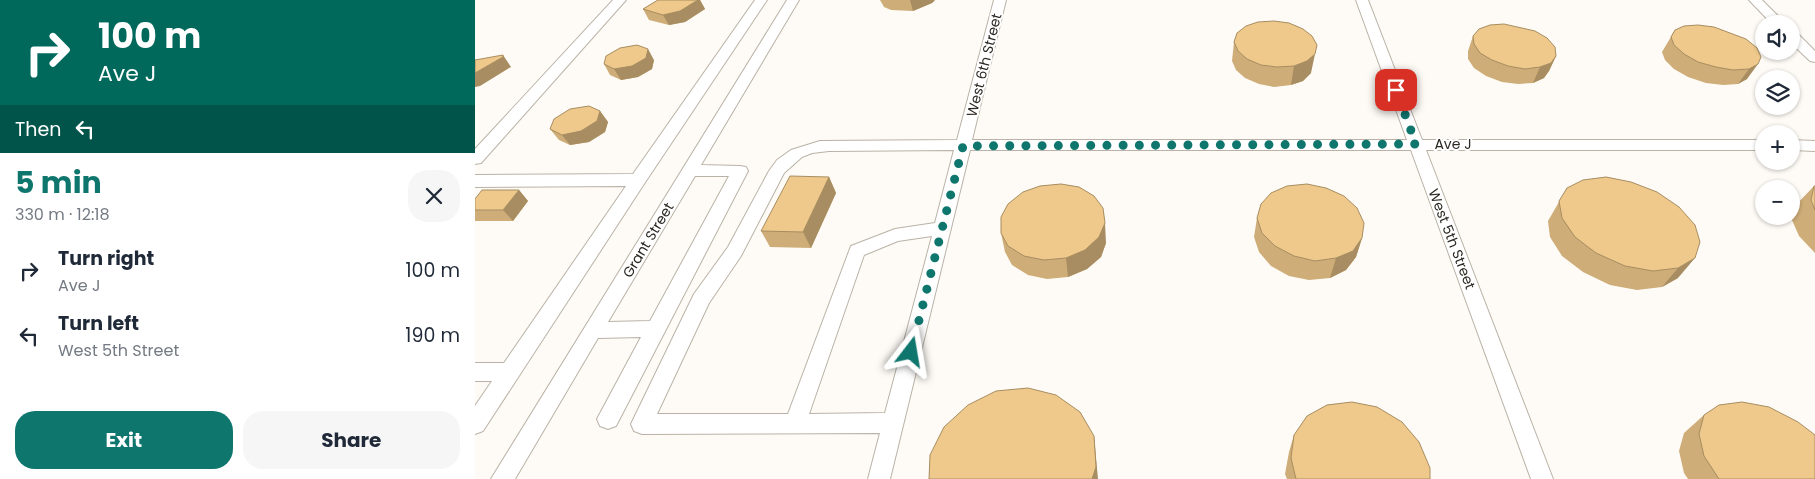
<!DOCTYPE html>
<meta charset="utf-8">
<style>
:root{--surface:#fff;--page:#f6f6f7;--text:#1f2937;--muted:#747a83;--accent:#0f766e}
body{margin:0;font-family:Poppins,sans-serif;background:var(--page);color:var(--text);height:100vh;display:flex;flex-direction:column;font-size:19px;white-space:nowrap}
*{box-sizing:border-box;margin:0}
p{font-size:16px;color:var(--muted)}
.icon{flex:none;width:28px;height:28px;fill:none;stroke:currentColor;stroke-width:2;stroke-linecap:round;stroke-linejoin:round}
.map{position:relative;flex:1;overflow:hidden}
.drawer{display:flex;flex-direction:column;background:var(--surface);width:475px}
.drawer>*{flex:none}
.banner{background:#00695c;color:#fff;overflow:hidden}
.buttons{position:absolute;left:1280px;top:15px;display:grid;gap:10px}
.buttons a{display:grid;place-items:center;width:45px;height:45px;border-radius:50%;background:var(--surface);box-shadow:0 1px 4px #0004;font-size:25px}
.pin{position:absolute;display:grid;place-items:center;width:42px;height:42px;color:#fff;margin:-21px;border-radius:10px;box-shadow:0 2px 8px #0006}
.me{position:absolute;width:55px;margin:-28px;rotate:14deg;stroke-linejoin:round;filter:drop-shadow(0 0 4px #0008)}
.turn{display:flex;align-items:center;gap:18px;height:105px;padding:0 15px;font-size:22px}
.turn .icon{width:65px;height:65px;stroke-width:2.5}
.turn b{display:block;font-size:35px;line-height:42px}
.then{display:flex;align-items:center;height:48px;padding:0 15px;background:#0003;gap:10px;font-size:19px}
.round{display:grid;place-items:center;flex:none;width:52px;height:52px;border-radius:20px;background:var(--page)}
.summary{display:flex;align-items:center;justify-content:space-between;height:85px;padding:0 15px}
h1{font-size:30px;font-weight:700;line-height:38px;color:var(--accent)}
.button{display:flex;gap:10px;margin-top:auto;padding:10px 15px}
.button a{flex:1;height:58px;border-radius:20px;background:var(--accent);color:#fff;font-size:20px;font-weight:700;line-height:58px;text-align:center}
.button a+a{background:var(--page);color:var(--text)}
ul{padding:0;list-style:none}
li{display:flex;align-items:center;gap:15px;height:65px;padding:0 15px}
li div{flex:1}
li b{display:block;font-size:19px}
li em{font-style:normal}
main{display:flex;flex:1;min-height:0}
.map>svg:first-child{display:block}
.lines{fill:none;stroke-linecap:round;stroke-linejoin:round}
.minor-casing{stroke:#bab2a6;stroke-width:2}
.minor{fill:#fff;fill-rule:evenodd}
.wall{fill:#cead78}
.shaded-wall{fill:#a78d61}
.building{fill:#efc98b;stroke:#a78d61}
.route{stroke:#0f766e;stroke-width:9;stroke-dasharray:0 16.2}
.labels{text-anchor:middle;stroke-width:4;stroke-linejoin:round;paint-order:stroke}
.street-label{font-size:14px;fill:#2c2924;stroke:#fff}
</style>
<main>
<section class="drawer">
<div class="banner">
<div class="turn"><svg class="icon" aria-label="right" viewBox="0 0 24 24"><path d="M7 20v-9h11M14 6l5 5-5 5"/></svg><div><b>100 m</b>Ave J</div></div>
<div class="then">Then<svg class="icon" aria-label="left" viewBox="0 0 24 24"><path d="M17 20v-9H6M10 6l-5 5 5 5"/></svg></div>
</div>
<div class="summary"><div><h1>5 min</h1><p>330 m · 12:18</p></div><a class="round"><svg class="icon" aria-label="close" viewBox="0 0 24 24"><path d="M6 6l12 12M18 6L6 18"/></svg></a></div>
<ul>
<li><svg class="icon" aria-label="right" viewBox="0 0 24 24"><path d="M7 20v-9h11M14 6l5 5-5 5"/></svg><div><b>Turn right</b><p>Ave J</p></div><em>100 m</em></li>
<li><svg class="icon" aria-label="left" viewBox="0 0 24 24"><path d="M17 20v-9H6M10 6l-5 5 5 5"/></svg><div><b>Turn left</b><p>West 5th Street</p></div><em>190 m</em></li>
</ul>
<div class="button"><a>Exit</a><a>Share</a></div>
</section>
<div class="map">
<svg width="1340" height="479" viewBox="0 0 1340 479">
<rect width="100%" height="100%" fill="#fefbf6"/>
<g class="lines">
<defs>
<path id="minor" d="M138 0H151L6 163 0 164V149Z
M280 0H292L169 184 8 431 0 434V406L17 381H0V363H29L151 186 0 187V175L158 174Z
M312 0H324L226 165 265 166 271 167 273 171 141 426 133 429 125 426 122 419 166 337 123 338 40 479H16ZM220 176H254L175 321 133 322Z
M519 0H531L497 140H932L881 0H893L947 140H1289V150H951L1078 479H1056L936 150H495L415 479H393L405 433 167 434 159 431 156 424 219 294 253 247 294 171 302 160 316 150 345 141 482 140ZM479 150 460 223 420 229 376 246 313 414H182L234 303 266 256 309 173 327 157 337 153 354 151ZM457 236 410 413 334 414 389 255 423 241Z
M1274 0H1287L1311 24H1297Z
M1316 31 1321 32 1340 51V62L1335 61 1316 43Z
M1316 140 1340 141V151L1316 150Z"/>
</defs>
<use href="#minor" class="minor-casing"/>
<use href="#minor" class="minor"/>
</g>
<path class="wall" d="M183 0H225L230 9 210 22 194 25 174 20 168 9Z
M405 0H460L457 3 438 11 416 10 409 7Z
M1200 30 1282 48 1272 79 1263 84 1248 85 1231 83 1213 77 1199 69 1190 60 1187 52Z
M998 36 1081 56 1074 71 1069 78 1058 83 1043 84 1027 82 1011 76 999 68 993 59V51Z
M759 42 836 73 828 81 816 85 799 87 784 84 770 78 761 70 757 61Z
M179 60 177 69 163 77 146 80 135 75 129 64Z
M125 111 133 122 130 132 114 142 95 145 84 140 75 129Z
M354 177 361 193 336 248 295 247 286 231Z
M1339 186H1340V253L1324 236 1317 220 1320 206Z
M1092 188 1204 207 1203 278 1187 287 1162 290 1135 285 1108 272 1087 256 1075 237 1073 221Z
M44 190 53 201 38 221H0V199Z
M782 218 887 238 881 257 871 270 855 278 834 280 814 276 796 266 784 252 779 237Z
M526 233 631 243 626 257 612 269 593 277 572 279 553 275 537 265 530 252Z
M1229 415 1340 479H1213L1209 473 1204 451 1209 433Z
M819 435 955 479H812L810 474 814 452Z"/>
<path class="shaded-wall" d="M223 0H225L230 9 210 22 194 25 188 15Z
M435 0H460L457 3 438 11Z
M173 49 179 60 177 69 163 77 146 80 139 69Z
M840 54 836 73 828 81 816 85 819 66Z
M28 55 36 67 5 86 0 87V73Z
M1081 56 1074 71 1069 78 1058 83 1065 67Z
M1283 64 1272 79 1263 84 1274 69Z
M125 111 133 122 130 132 114 142 95 145 87 135Z
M354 177 361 193 336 248 328 232Z
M44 190 53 201 38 221 28 210Z
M630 223 631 243 626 257 612 269 593 277 591 258Z
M887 238 881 257 871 270 855 278 861 258Z
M1220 258 1203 278 1187 287 1203 268Z
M619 436 623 479H617Z"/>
<path class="building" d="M183 0H223L205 11 188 15 168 9Z
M799 21 814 23 828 29 837 36 842 45 840 54 832 61 819 66 802 67 786 65 772 59 763 51 759 42 762 33 771 26 783 22Z
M1029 24 1060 31 1072 38 1080 47 1081 56 1076 63 1065 67 1050 69 1033 66 1017 60 1005 53 999 44 998 36 1004 29 1015 25Z
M1223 25 1239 27 1271 39 1282 48 1286 57 1283 64 1274 69 1258 70 1241 67 1223 62 1209 54 1199 45 1196 37 1200 30 1209 26Z
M162 45 173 49 171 58 157 66 139 69 129 64 131 56 145 48Z
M28 55V57L0 73V60Z
M114 106 125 111 122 121 106 131 87 135 75 129 79 119 95 109Z
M315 176 354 177 328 232 286 231Z
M1131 177 1156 182 1182 192 1204 207 1220 225 1225 242 1220 258 1203 268 1178 271 1150 266 1121 253 1100 237 1087 218 1084 201 1092 188 1108 180Z
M586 184 604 187 619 196 628 208 630 223 624 237 610 250 591 258 569 260 549 256 533 246 526 233V217L533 204 548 192 565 186Z
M832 184 851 188 869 196 882 208 889 223 887 238 878 251 861 258 840 261 819 256 800 246 787 233 782 218 786 204 796 193 812 186Z
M1339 186H1340V210L1336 200Z
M7 190H44L28 210H0V199Z
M553 388 581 395 605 412 619 436 621 467 617 479H454L455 455 469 427 493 405 521 391Z
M877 402 902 407 927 422 944 442 955 468V479H821L816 458 819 435 832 416 852 405Z
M1267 402 1294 407 1323 422 1340 435V479H1244L1229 456 1224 434 1229 415 1244 405Z"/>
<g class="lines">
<path class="route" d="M436 352 488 146 941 144 921 90"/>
</g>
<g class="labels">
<g class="street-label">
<text transform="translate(509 65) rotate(-76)" y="5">West 6th Street</text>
<text x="978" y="149">Ave J</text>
<text transform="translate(977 239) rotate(69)" y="5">West 5th Street</text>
<text transform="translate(173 240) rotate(-59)" y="5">Grant Street</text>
</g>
</g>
</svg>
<div class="buttons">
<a><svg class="icon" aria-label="sound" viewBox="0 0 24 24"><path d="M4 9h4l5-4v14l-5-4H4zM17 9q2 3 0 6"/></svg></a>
<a><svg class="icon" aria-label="layers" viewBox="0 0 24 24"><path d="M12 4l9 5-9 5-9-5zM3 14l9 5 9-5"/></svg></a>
<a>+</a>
<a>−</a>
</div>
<div class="pin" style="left:921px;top:90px;background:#d93025"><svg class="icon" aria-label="arrive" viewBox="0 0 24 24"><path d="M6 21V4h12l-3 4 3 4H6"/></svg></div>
<svg class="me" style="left:436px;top:352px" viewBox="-20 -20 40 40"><path d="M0-17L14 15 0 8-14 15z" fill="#0f766e" stroke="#fff" stroke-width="4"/></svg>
</div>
</main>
